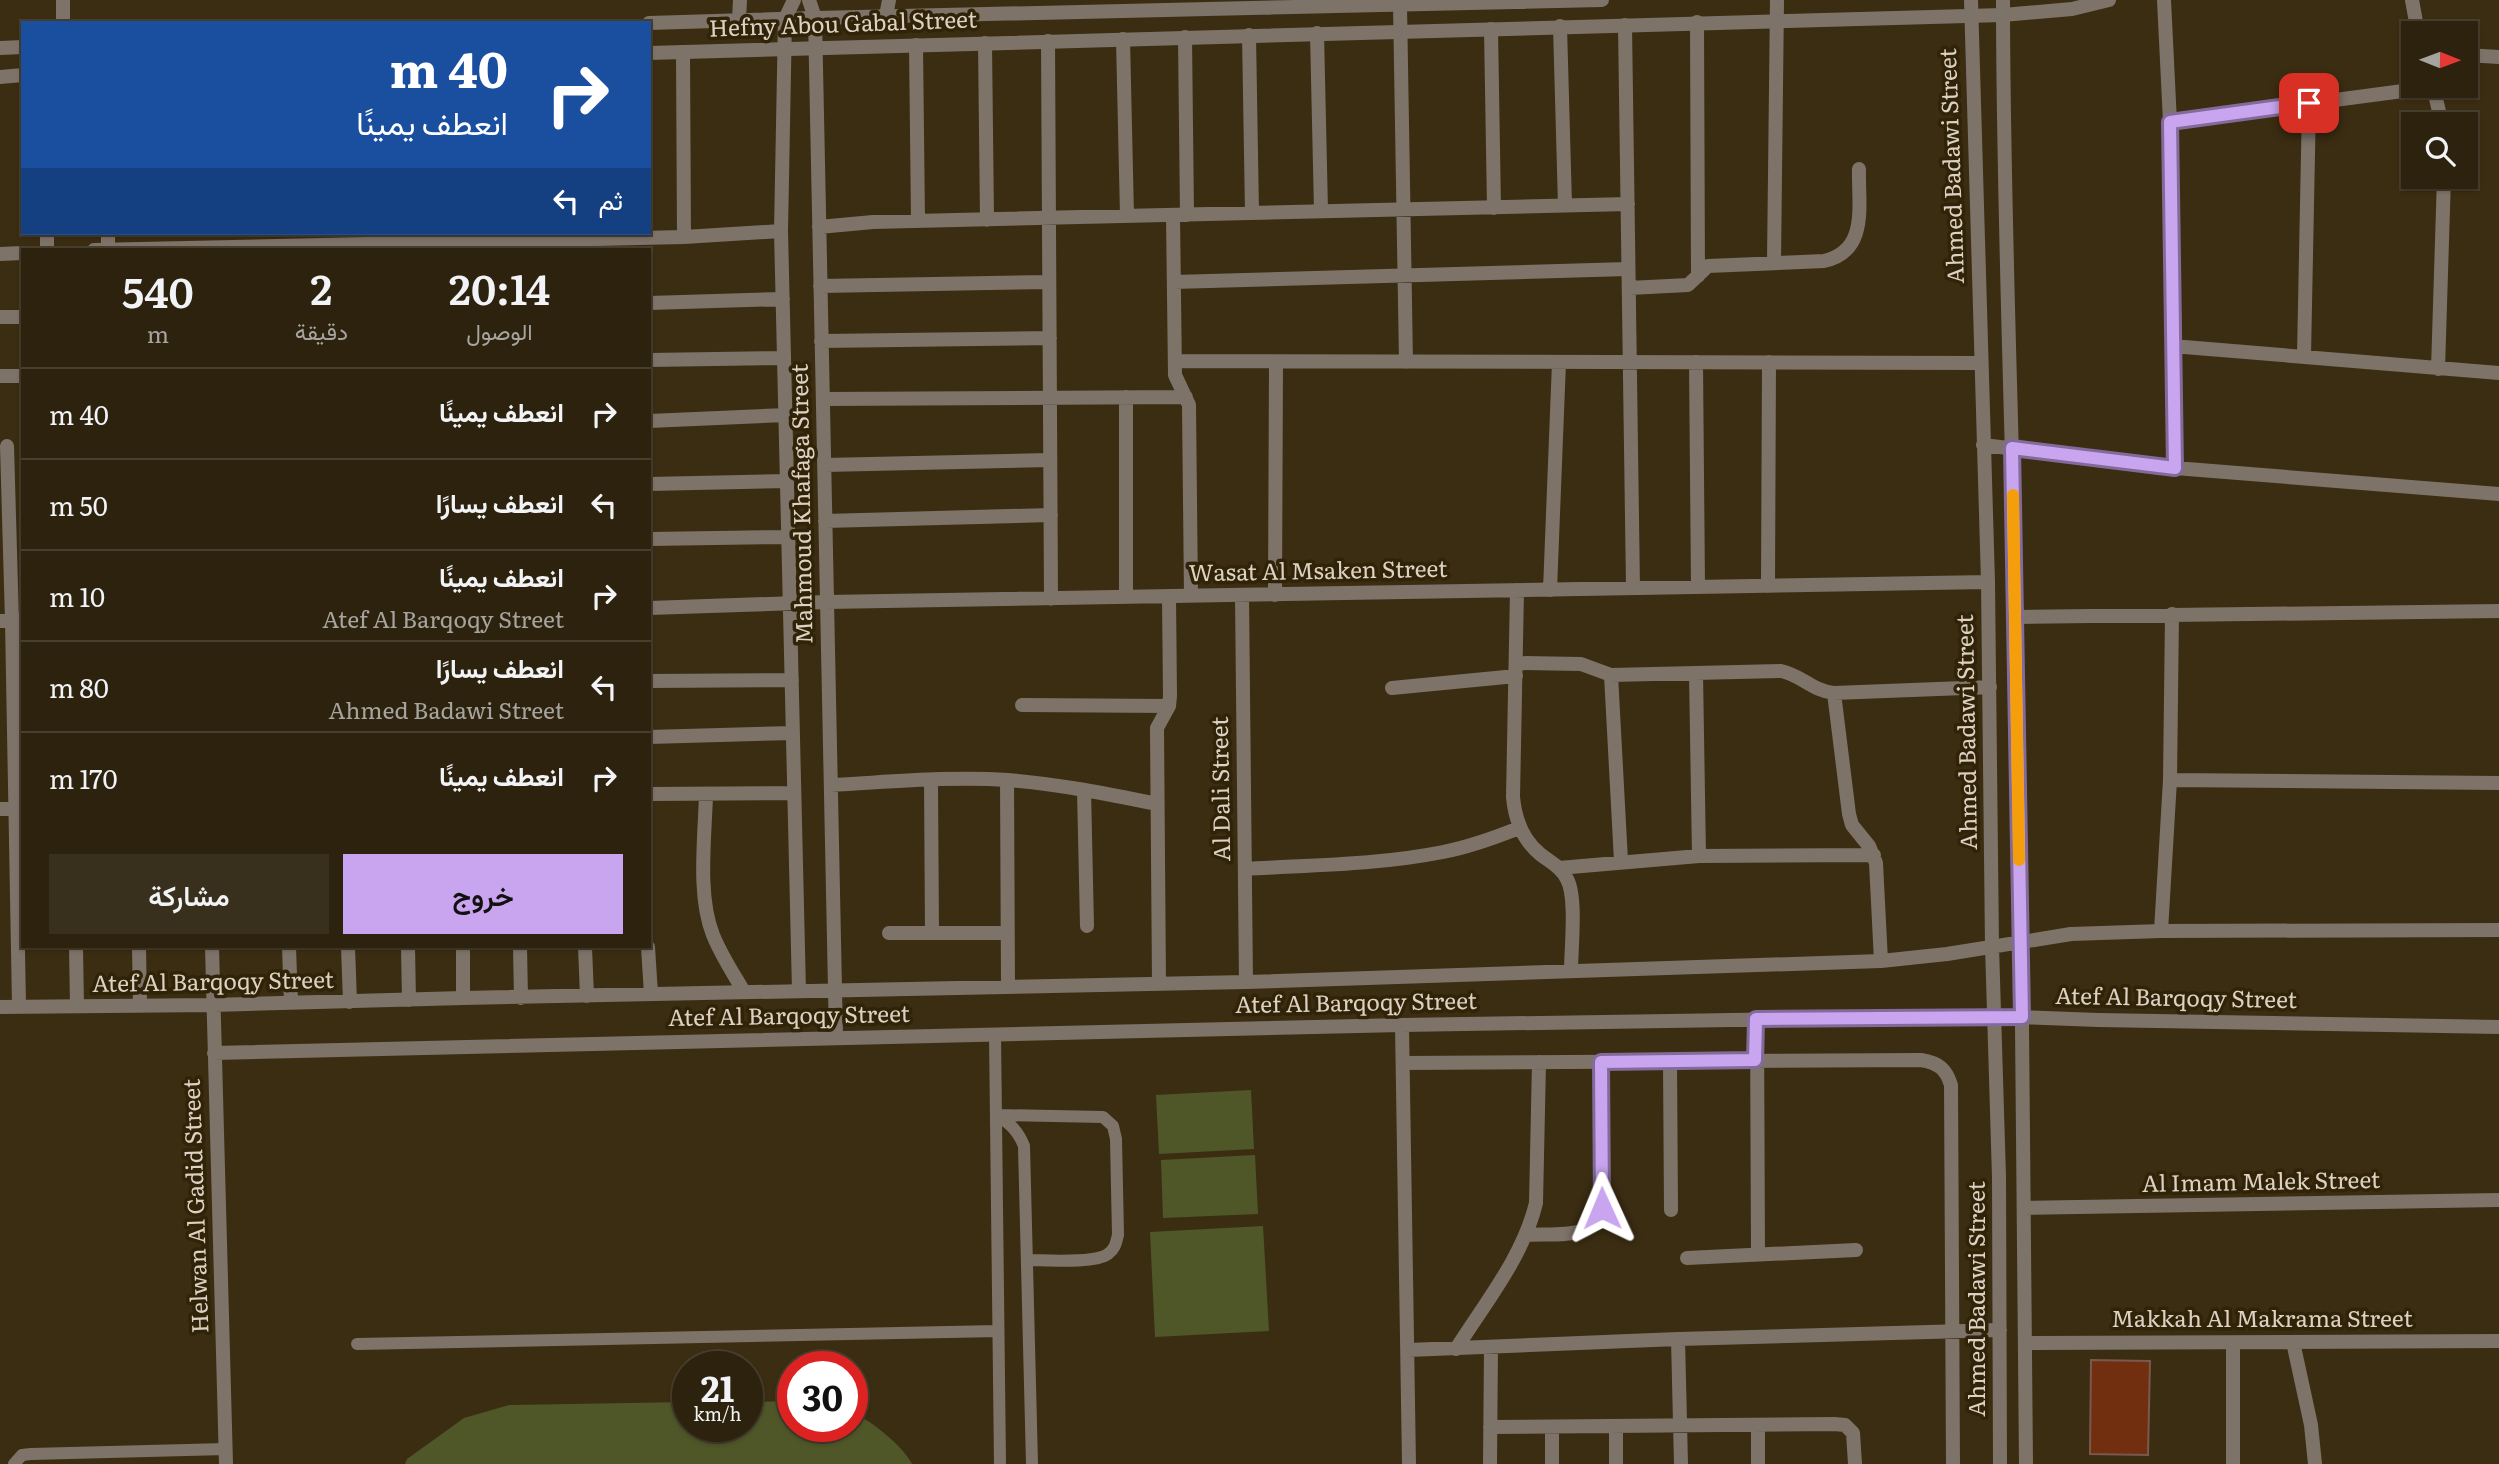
<!DOCTYPE html>
<html lang="ar">
<meta charset="utf-8">
<style>
:root{--surface:#2c220e;--page:#382f1c;--text:#f1f3f6;--muted:#a6a49e;--line:#483f2e;--accent:#c8a5ee}
body{margin:0;font-family:Literata,Vazirmatn,serif;background:var(--page);color:var(--text);direction:rtl;height:100vh;display:flex;flex-direction:column;font-size:26px;white-space:nowrap}
*{box-sizing:border-box;margin:0}
p{font-size:23px;color:var(--muted)}
.icon{flex:none;width:38px;height:38px;fill:none;stroke:currentColor;stroke-width:2;stroke-linecap:round;stroke-linejoin:round}
.map{position:relative;flex:1;overflow:hidden;direction:ltr}
.side{position:absolute;left:21px;top:248px;width:630px;height:700px;display:flex;flex-direction:column;background:var(--surface);border-radius:0px;box-shadow:0 2px 5px #0004,0 0 0 2px var(--line);direction:rtl}
.side>*{flex:none}
.banner{position:absolute;left:21px;top:21px;width:630px;height:214px;border-radius:0px;box-shadow:0 2px 5px #0004,0 0 0 2px var(--line);direction:rtl;background:#1a4fa0;color:#fff;overflow:hidden}
.needle{width:46px;rotate:91deg}
.tools{position:absolute;left:2401px;top:21px;display:grid;gap:14px}
.tools a{display:grid;place-items:center;width:77px;height:77px;border-radius:0px;background:var(--surface);box-shadow:0 2px 5px #0004,0 0 0 2px var(--line);font-size:35px}
.speed{position:absolute;left:672px;top:1351px;display:flex;gap:14px;font-size:35px;font-weight:700;text-align:center}
.speed>*{display:grid;place-content:center;width:91px;height:91px;border-radius:50%;background:var(--surface);box-shadow:0 2px 5px #0004,0 0 0 2px var(--line);line-height:1}
.speed small{font-size:18px;font-weight:400}
.speed .limit{border:10px solid #d22;background:#fff;color:#111}
.pin{position:absolute;display:grid;place-items:center;width:60px;height:60px;color:#fff;margin:-30px;border-radius:14px;box-shadow:0 4px 10px #0006}
.me{position:absolute;width:77px;margin:-38px;rotate:359deg;stroke-linejoin:round;filter:drop-shadow(0 0 5px #0008)}
.turn{display:flex;align-items:center;gap:24px;height:147px;padding:0 28px;font-size:32px}
.turn .icon{width:91px;height:91px;stroke-width:2.5}
.turn b{display:block;font-size:49px;line-height:60px}
.then{display:flex;align-items:center;height:66px;padding:0 28px;background:#0003;gap:14px;font-size:26px}
.eta{display:flex;justify-content:space-evenly;align-items:center;height:119px;text-align:center}
.eta b{font-size:42px;font-weight:600;line-height:49px}
.cta{display:flex;gap:14px;margin-top:auto;padding:14px 28px}
.cta a{flex:1;height:80px;border-radius:0px;background:var(--accent);color:#111;font-size:28px;font-weight:600;line-height:80px;text-align:center}
.cta a+a{background:var(--page);color:var(--text)}
ul{padding:0;list-style:none}
li{display:flex;align-items:center;gap:21px;height:91px;padding:0 28px;border-top:2px solid var(--line)}
li div{flex:1}
li b{display:block;font-size:26px}
li em{font-style:normal}
.map>svg:first-child{display:block}
.green{fill:#4f5728}
.building{fill:#712f10;stroke:#79594d;stroke-width:2}
.lines{fill:none;stroke-linecap:round;stroke-linejoin:round}
.service{stroke:#7e7369;stroke-width:12}
.minor{stroke:#7e7369;stroke-width:14}
.tertiary{stroke:#7e7369;stroke-width:14}
.route-casing{stroke:#826b9b;stroke-width:18}
.route{stroke:#c8a5ee;stroke-width:12}
.slow{stroke:#f59e0b;stroke-width:12}
.labels{text-anchor:middle;stroke-width:7;stroke-linejoin:round;paint-order:stroke}
.street-label{font-size:23px;fill:#dbd2c3;stroke:#312308}
</style>
<div class="map">
<svg width="2499" height="1464" viewBox="0 0 2499 1464">
<rect width="100%" height="100%" fill="#3b2d12"/>
<path class="green" d="M1251 1090 1254 1149 1159 1154 1156 1095Z
M1255 1155 1258 1214 1163 1218 1161 1160Z
M1263 1226 1269 1331 1155 1337 1150 1232Z
M793 1401V1426H852V1413C870 1419 904 1447 912 1464H405L407 1459 464 1418 509 1405 688 1402V1426H747V1402Z"/>
<path class="building" d="M2091 1360 2150 1361 2148 1455 2090 1454Z"/>
<g class="lines">
<path class="service" d="M995 1034 1000 1464
M996 1115C1010 1123 1018 1131 1024 1146L1032 1464
M997 1115 1103 1117 1113 1126 1116 1139 1118 1235C1116 1243 1115 1249 1108 1254 1095 1264 1045 1260 1027 1260
M357 1344 998 1331
M14 1464 22 1455 31 1454 226 1449"/>
<path class="minor" d="M63 0V23
M794 0 785 19 781 231 799 991
M809 0 815 18 836 1037
M1971 0 1988 582 1992 946 1999 1177 2000 1464
M2003 0C2003 194 2011 387 2015 581 2021 875 2024 1170 2026 1464
M2164 0 2170 122 2175 468
M2412 0 2418 33
M1400 5 1406 362
M886 16 889 0
M739 20 740 0
M1697 22 1698 276
M1625 25 1633 588
M1560 26 1565 205
M1491 29 1494 208
M1317 33 1321 211
M1249 35 1252 213
M1185 37 1187 215
M1123 39 1127 216
M1048 41 1051 599
M985 43 987 220
M916 45 918 221
M683 52 684 237
M2466 55 2499 57
M2433 86 2442 124
M2170 122 2433 87
M1173 215 1175 375 1189 405 1191 596
M819 227 873 222 1628 204
M47 233V250
M94 250 684 237 781 231
M108 250V233
M0 254 23 253
M1774 262 1777 0
M1174 282 1628 269
M820 286 1049 282
M1629 288 1688 285 1708 266 1824 261C1869 251 1858 205 1859 169
M649 303 783 299
M0 317H23
M821 341 1050 338
M2172 346 2499 373
M2304 356 2309 103
M649 360 784 358
M1175 361 1981 363
M1696 362 1698 587
M2438 369 2444 177
M0 376H23
M823 399 1186 397
M649 421 785 415
M1983 445 2175 468 2499 494
M7 446 12 621 19 1006
M824 465 1050 460
M649 484 787 481
M825 521 1051 515
M649 539 788 537
M1768 586 1769 362
M1517 590 1513 797C1515 819 1522 839 1540 854 1550 862 1561 867 1567 879 1577 897 1571 949 1571 971
M1550 590 1559 362
M1242 595 1246 982
M1275 595 1276 362
M1126 597V397
M649 608 827 602 1988 582
M2016 617 2499 611
M0 621 23 620
M1516 663 1581 664 1611 675 1781 671C1801 675 1813 691 1834 693L1990 687
M1696 673 1699 856
M1611 675 1621 861
M649 681 792 680
M1392 688 1516 676
M1834 693 1849 814 1852 825 1869 846 1876 863 1881 961
M1022 705 1169 706
M649 737 793 733
M1007 780 1008 987
M2170 780 2499 783
M931 781 932 933
M831 785C890 782 950 776 1008 780 1059 784 1108 794 1157 804
M1084 790 1087 926
M649 794 794 793
M706 794C705 837 697 895 713 935 721 955 733 973 744 992
M0 809H23
M1559 868 1699 856 1874 855
M1245 869C1310 865 1378 865 1443 852 1469 847 1494 838 1519 828
M2161 931 2170 780 2172 614
M889 933H1007
M76 947 77 1006
M139 947 140 1005
M212 947 226 1464
M289 947 291 1003
M348 947 350 1002
M408 947 409 1000
M463 947V998
M520 947 521 998
M585 947 587 996
M648 947 651 994
M1159 984 1157 728 1169 706 1170 696 1169 597
M0 1007 213 1005 463 998 1246 982 1881 961 1947 954 2071 934 2161 931 2499 930
M1757 1019 1758 1254
M1402 1025 1409 1464
M214 1053 1402 1025 1995 1016 2098 1020 2499 1027
M1670 1062 1671 1210
M1403 1063 1921 1060C1939 1063 1946 1069 1951 1085L1953 1464
M2024 1208 2499 1200
M1527 1235C1555 1233 1595 1241 1602 1208L1601 1062
M1687 1258 1856 1250
M1678 1339 1681 1464
M2293 1342 2311 1425 2315 1464
M2025 1343 2499 1341
M2233 1344V1464
M1456 1349C1485 1303 1523 1257 1536 1203L1539 1062
M1408 1350 1678 1339 2000 1330
M1616 1426V1464
M1490 1427 1834 1424 1845 1425 1853 1433 1855 1464
M1552 1427V1464
M1490 1464 1491 1347
M1758 1464V1425"/>
<path class="tertiary" d="M649 23 815 18 1602 0
M0 48 23 47
M649 53 2003 15 2072 9 2109 0
M0 77 23 75"/>
</g>
<g class="lines">
<defs>
<path id="route" d="M1602 1208 1601 1062 1755 1060 1756 1019 2022 1017 2012 448 2175 468 2170 122 2309 103"/>
</defs>
<use href="#route" class="route-casing"/>
<use href="#route" class="route"/>
<path class="slow" d="M2013 495 2019 860"/>
</g>
<g class="labels">
<g class="street-label">
<text transform="translate(843 24) rotate(-2)" y="8">Hefny Abou Gabal Street</text>
<text transform="translate(1952 166) rotate(-92)" y="8">Ahmed Badawi Street</text>
<text transform="translate(802 504) rotate(-91)" y="8">Mahmoud Khafaga Street</text>
<text transform="translate(1318 571) rotate(-1)" y="8">Wasat Al Msaken Street</text>
<text transform="translate(1967 732) rotate(-91)" y="8">Ahmed Badawi Street</text>
<text transform="translate(1221 789) rotate(-91)" y="8">Al Dali Street</text>
<text transform="translate(213 982) rotate(-1)" y="8">Atef Al Barqoqy Street</text>
<text transform="translate(2176 998) rotate(1)" y="8">Atef Al Barqoqy Street</text>
<text transform="translate(1356 1003) rotate(-1)" y="8">Atef Al Barqoqy Street</text>
<text transform="translate(789 1016) rotate(-1)" y="8">Atef Al Barqoqy Street</text>
<text transform="translate(2261 1182) rotate(-1)" y="8">Al Imam Malek Street</text>
<text transform="translate(196 1206) rotate(-92)" y="8">Helwan Al Gadid Street</text>
<text transform="translate(1977 1299) rotate(-90)" y="8">Ahmed Badawi Street</text>
<text x="2262" y="1327">Makkah Al Makrama Street</text>
</g>
</g>
</svg>
<div class="tools">
<a><svg class="needle" viewBox="-14 -14 28 28"><path d="M0-13l5 13h-10z" fill="#e53935"/><path d="M0 13l5-13h-10z" fill="#a6a49e"/></svg></a>
<a><svg class="icon" aria-label="search" viewBox="0 0 24 24"><circle cx="10" cy="10" r="6"/><path d="M15 15l6 6"/></svg></a>
</div>
<div class="speed"><div>21<small>km/h</small></div><div class="limit">30</div></div>
<div class="pin" style="left:2309px;top:103px;background:#d93025"><svg class="icon" aria-label="arrive" viewBox="0 0 24 24"><path d="M6 21V4h12l-3 4 3 4H6"/></svg></div>
<svg class="me" style="left:1602px;top:1208px" viewBox="-20 -20 40 40"><path d="M0-17L14 15 0 8-14 15z" fill="#c8a5ee" stroke="#fff" stroke-width="4"/></svg>
<div class="banner">
<div class="turn"><svg class="icon" aria-label="right" viewBox="0 0 24 24"><path d="M7 20v-9h11M14 6l5 5-5 5"/></svg><div><b>40 m</b>انعطف يمينًا</div></div>
<div class="then">ثم<svg class="icon" aria-label="left" viewBox="0 0 24 24"><path d="M17 20v-9H6M10 6l-5 5 5 5"/></svg></div>
</div>
<section class="side">
<div class="eta">
<div><b>20:14</b><p>الوصول</p></div>
<div><b>2</b><p>دقيقة</p></div>
<div><b>540</b><p>m</p></div>
</div>
<ul>
<li><svg class="icon" aria-label="right" viewBox="0 0 24 24"><path d="M7 20v-9h11M14 6l5 5-5 5"/></svg><div><b>انعطف يمينًا</b></div><em>40 m</em></li>
<li><svg class="icon" aria-label="left" viewBox="0 0 24 24"><path d="M17 20v-9H6M10 6l-5 5 5 5"/></svg><div><b>انعطف يسارًا</b></div><em>50 m</em></li>
<li><svg class="icon" aria-label="right" viewBox="0 0 24 24"><path d="M7 20v-9h11M14 6l5 5-5 5"/></svg><div><b>انعطف يمينًا</b><p>Atef Al Barqoqy Street</p></div><em>10 m</em></li>
<li><svg class="icon" aria-label="left" viewBox="0 0 24 24"><path d="M17 20v-9H6M10 6l-5 5 5 5"/></svg><div><b>انعطف يسارًا</b><p>Ahmed Badawi Street</p></div><em>80 m</em></li>
<li><svg class="icon" aria-label="right" viewBox="0 0 24 24"><path d="M7 20v-9h11M14 6l5 5-5 5"/></svg><div><b>انعطف يمينًا</b></div><em>170 m</em></li>
</ul>
<div class="cta"><a>خروج</a><a>مشاركة</a></div>
</section>
</div>
